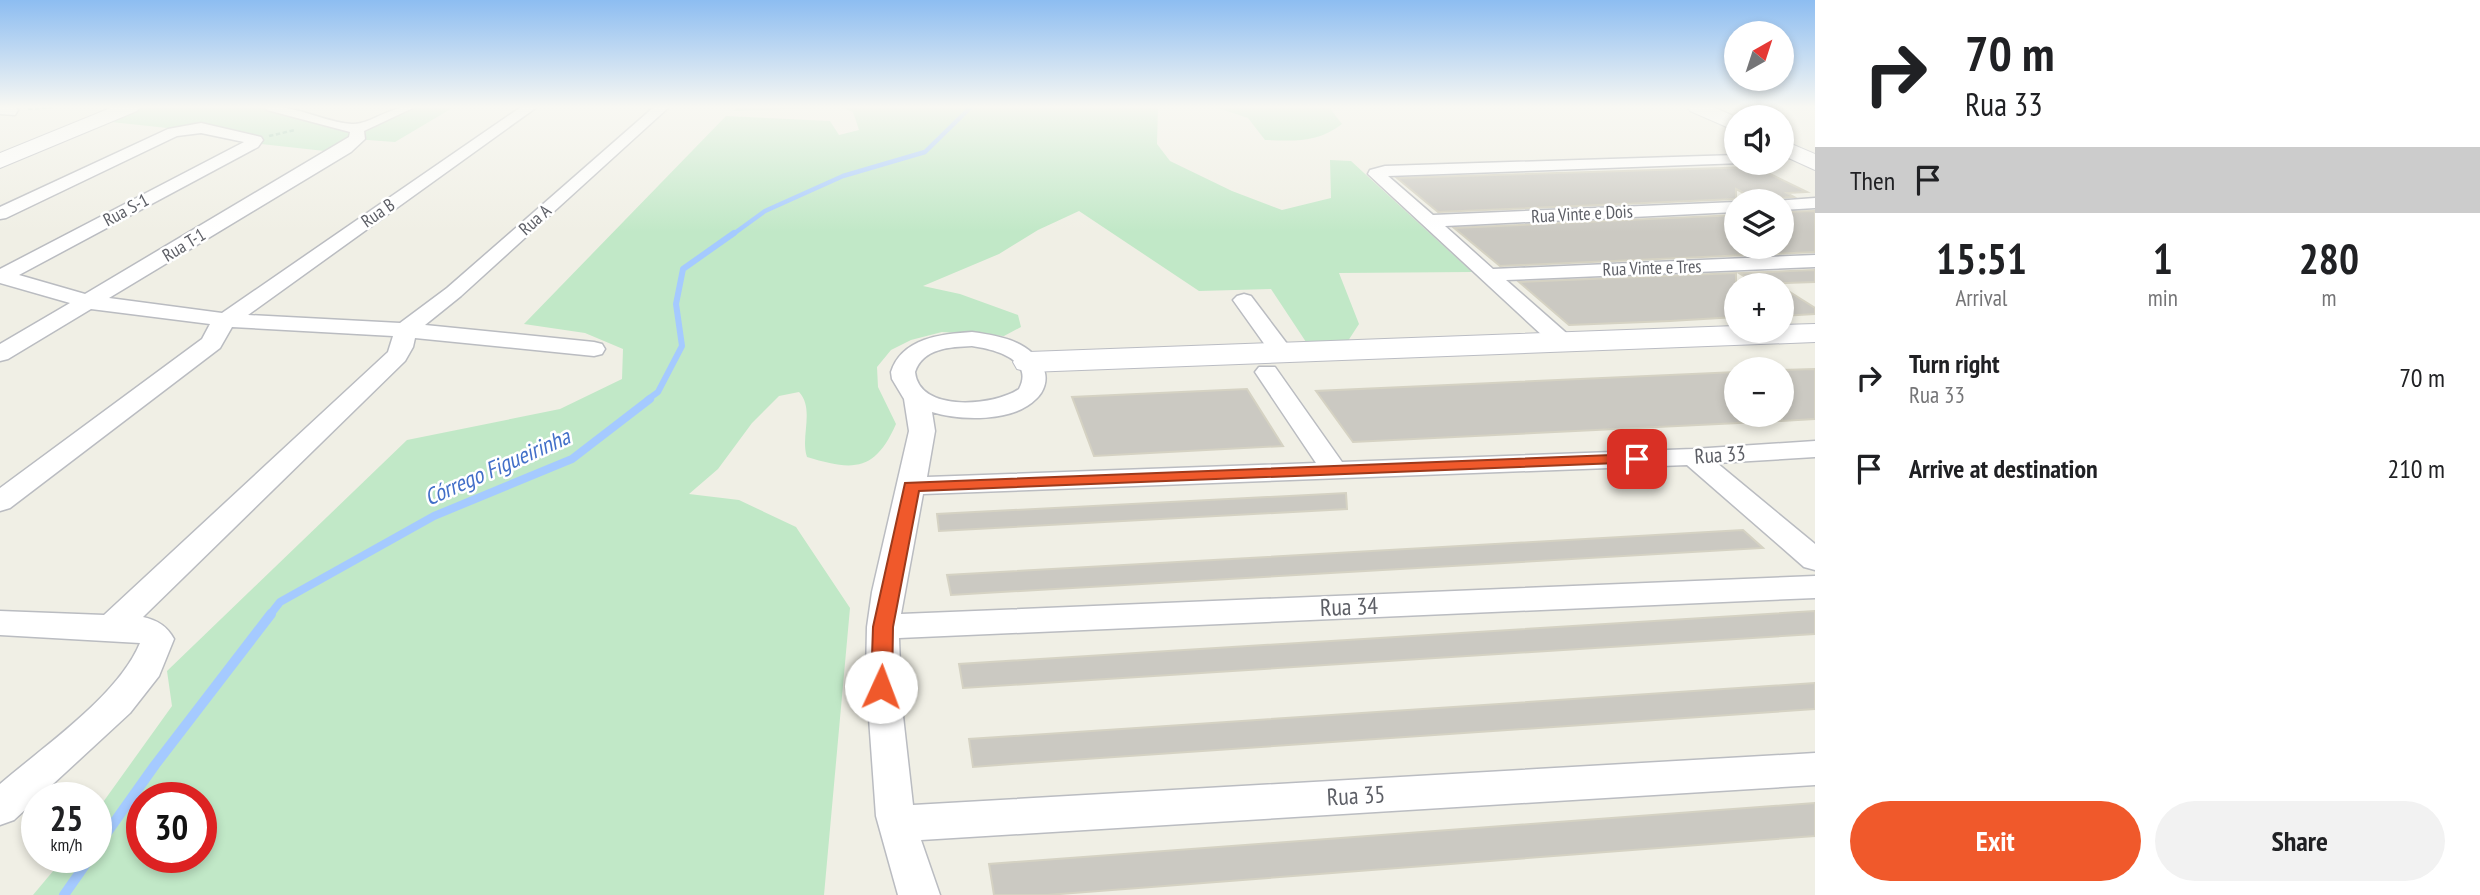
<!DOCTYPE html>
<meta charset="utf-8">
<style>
:root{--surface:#fff;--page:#f2f2f2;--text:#202124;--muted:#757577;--accent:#f0592b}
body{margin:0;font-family:"PT Sans Narrow",sans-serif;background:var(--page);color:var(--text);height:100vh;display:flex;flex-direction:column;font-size:26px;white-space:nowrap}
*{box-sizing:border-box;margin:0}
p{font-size:23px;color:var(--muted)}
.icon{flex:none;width:38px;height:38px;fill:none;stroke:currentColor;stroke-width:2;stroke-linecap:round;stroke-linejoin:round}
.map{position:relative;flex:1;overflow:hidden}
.panel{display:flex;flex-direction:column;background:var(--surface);width:665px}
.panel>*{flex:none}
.guide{background:#fff;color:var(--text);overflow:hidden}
.needle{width:46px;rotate:39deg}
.tools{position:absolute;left:1724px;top:21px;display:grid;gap:14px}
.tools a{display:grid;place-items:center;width:70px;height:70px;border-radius:50%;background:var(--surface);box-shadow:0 4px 10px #0003;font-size:35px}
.speed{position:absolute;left:21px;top:782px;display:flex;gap:14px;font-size:35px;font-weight:700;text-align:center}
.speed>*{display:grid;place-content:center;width:91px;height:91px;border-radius:50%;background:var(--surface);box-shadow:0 4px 10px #0003;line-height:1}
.speed small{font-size:18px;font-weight:400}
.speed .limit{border:10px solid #d22;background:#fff;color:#111}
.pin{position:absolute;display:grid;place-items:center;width:60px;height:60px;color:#fff;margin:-30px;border-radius:14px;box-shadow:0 4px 10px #0006}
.me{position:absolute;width:77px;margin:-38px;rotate:2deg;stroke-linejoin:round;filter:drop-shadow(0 0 5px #0008)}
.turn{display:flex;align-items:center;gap:24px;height:147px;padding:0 35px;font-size:32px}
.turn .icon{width:91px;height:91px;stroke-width:2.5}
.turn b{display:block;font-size:49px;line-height:60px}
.then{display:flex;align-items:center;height:66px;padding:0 35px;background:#0003;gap:14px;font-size:26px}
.eta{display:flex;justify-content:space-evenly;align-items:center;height:119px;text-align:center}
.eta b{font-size:42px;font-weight:600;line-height:49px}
.cta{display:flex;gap:14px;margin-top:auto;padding:14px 35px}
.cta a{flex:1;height:80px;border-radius:42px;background:var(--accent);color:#fff;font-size:28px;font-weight:600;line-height:80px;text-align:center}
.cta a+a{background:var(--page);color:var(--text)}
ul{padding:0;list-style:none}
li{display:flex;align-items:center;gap:21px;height:91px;padding:0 35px}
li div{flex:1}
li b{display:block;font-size:26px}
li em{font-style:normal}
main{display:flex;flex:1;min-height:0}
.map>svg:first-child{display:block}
.green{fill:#c1e8c7;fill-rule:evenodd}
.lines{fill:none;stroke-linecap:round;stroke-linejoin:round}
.stream-far3{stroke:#a5caff;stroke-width:4.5}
.stream-far2{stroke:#a5caff;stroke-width:6}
.stream-far1{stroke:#a5caff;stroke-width:8}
.stream{stroke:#a5caff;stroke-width:10}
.building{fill:#cbc9c2;stroke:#d5d2c3;stroke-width:2}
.street-casing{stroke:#babcc1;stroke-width:3}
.secondary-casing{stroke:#babcc3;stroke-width:2}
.path{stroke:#99c9ae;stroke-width:2.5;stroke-dasharray:4.5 2.5;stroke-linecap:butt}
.street{fill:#fff;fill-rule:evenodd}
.secondary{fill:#fff;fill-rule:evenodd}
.route{fill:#f0592b;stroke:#9c3a1c;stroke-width:2}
.labels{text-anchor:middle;stroke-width:5;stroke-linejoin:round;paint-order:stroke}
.far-street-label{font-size:18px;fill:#5d5f66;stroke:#fff}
.street-label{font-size:21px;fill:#5d5f66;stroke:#fff}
.water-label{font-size:23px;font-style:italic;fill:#426fc8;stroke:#fff}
.near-street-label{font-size:24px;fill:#5d5f66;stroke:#fff}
</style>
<main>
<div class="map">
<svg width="1815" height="895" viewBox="0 0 1815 895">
<rect width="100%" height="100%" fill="#f0efe5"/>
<path class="green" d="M135 107H259L341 129 390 114 400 107H454L395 142 354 139 334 152 261 144 263 140 260 138 102 121Z
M737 107H1158L1157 144 1170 161 1232 191 1282 210 1331 198 1330 160 1351 161 1472 272 1339 273 1359 324 1346 344 1308 345 1271 289 1199 291 1079 211 1038 230 999 254 923 286 960 294 1018 315 1021 327 1004 336 942 332 911 340 891 350 877 367 878 387 896 424C875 472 853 471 807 457 800 437 815 409 799 392L779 396 752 423 718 469 689 494 739 500 796 527 850 608 824 895H33L64 858H96V812L172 706 167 671 407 440 560 409 622 379 623 349 585 333 524 324 726 116 830 121 839 135 859 130 853 112 841 107 733 111ZM142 798H201V858H142Z
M1215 107H1329L1342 124C1317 143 1295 141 1265 140L1248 118Z"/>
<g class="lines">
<path class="stream-far3" d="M732 235 765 211 843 176 925 152 971 107"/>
<path class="stream-far2" d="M647 400 658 392 682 346 676 304 683 269 734 233"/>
<path class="stream-far1" d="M269 616 280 602 434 516 572 459 650 399"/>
<path class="stream" d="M96 848 155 765 271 614
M64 895 90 858"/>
</g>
<path class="building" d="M1756 167 1807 192 1787 193 1794 197 1776 198 1773 201H1759L1736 189V199L1438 212 1397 178Z
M1815 211V252L1500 266 1454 228 1736 215V247H1782V212Z
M1815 270V282L1757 284 1739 273Z
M1736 273V317L1670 321 1569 325 1519 282Z
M1782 287 1815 308V314L1782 316Z
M1815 369V419L1782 421V370Z
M1736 372V415H1772L1780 421 1353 442 1316 391Z
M1247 389 1283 446 1094 456 1072 397Z
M1346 493 1347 509 939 531 937 514Z
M1743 530 1763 548 951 595 947 575Z
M1815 611V634L963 688 959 664Z
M1815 683V709L1012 764 973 767 969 739Z
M1815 803V836L1047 895H994L989 864Z"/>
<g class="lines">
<defs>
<path id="street" d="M0 107H15L18 110 15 115 0 114Z
M265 107C296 104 322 122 352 124 371 125 389 105 415 107L364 131 365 139 351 152 109 298 222 313 521 107H537L248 315 400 323 447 288 654 107H669L461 296 425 325 594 342 602 344 605 349 602 354 594 356 415 338 413 347 405 361 143 617C157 620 167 626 174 639L159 676 130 713 14 820 0 825V784C44 746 118 696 140 643L0 635V611L104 615 388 352 393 336 232 327 220 348 10 508 0 511V488L202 339 210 324 91 309 8 359 0 361V344L70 303 0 283V269L244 142 201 133 177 136 6 218 0 219V207L168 129 201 123 261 137 263 140 258 147 19 275 85 294 349 137 350 132 267 110Z
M1736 155V163H1742L1388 176 1433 215 1736 202V212L1445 226 1493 269 1815 255V267L1506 280 1572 338 1575 343 1572 348H1556L1368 174 1370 170 1385 166Z
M1815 198V208L1782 210V201H1776Z
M1244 294 1251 296 1291 349 1295 354 1291 359H1275L1233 300 1237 296Z
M972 332C1000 336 1032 341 1044 370 1048 380 1044 392 1036 399 1014 422 960 421 932 412L935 431 927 477 1316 463 1255 372 1259 367H1275L1342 462 1693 449 1815 441V457L1717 463 1815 544V570L1804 567 1687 465 923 494 901 614 1815 576V598L899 638 901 698 913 805 1815 753V785L921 840 940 895H898L876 816 866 676 867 627 872 592 909 431 904 399 892 379 891 372C902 338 941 334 972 332ZM972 346C993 349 1035 359 1019 389 994 406 919 413 915 372 923 348 950 347 972 346Z"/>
<path id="secondary" d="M113 107H140L137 111 0 168V153Z
M1687 107H1713L1736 117V131L1690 111Z
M1782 140 1815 154V170L1782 155Z
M1815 324V342L1029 372 1017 369 1013 362 1017 355 1029 352 1736 326V331H1782V325Z"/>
</defs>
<use href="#street" class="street-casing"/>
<use href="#secondary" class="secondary-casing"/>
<path class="path" d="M28 109 55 107
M269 136 295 130"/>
<use href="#street" class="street"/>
<use href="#secondary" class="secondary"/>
</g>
<linearGradient id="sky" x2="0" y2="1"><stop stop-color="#8dbdf1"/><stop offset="0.46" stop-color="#f8f8f3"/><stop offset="1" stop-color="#f8f8f3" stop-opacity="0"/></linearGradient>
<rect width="1815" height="232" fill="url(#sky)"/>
<path class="route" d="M1637 454 1645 459 1643 462 919 491 893 627 892 687 889 693 881 696 874 693 871 687 873 627 905 483Z"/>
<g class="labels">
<g class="far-street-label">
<text transform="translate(126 210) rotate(-28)" y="6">Rua S-1</text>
<text transform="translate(378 213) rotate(-35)" y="6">Rua B</text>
<text transform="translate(1582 214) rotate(-3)" y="6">Rua Vinte e Dois</text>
<text transform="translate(535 220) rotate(-42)" y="6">Rua A</text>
<text transform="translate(184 245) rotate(-31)" y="6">Rua T-1</text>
<text transform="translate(1652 268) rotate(-2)" y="6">Rua Vinte e Tres</text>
</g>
<g class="street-label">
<text transform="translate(1720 455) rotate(-4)" y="7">Rua 33</text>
</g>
<g class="water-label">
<text transform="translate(497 467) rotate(-24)" y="8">Córrego Figueirinha</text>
</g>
<g class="near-street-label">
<text transform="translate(1349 607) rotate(-2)" y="8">Rua 34</text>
<text transform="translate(1356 796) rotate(-3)" y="8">Rua 35</text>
</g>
</g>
</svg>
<div class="tools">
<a><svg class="needle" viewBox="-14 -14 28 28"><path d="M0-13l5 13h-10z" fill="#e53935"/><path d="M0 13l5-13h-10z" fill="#757577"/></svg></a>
<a><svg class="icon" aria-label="sound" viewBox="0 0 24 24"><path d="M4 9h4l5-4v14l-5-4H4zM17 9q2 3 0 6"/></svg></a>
<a><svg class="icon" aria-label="layers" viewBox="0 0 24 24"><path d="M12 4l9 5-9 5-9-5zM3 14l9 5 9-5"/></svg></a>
<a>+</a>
<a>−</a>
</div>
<div class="speed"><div>25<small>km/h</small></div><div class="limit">30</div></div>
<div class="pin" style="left:1637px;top:459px;background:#d93025"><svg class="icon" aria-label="arrive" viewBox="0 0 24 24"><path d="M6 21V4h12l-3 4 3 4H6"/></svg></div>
<svg class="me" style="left:881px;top:687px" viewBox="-20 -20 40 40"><circle r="19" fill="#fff"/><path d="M0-13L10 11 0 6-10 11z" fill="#f0592b"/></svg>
</div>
<section class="panel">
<div class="guide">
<div class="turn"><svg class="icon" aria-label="right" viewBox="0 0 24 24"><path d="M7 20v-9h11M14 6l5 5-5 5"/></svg><div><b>70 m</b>Rua 33</div></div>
<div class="then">Then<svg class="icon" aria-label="arrive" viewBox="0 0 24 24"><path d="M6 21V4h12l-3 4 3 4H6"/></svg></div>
</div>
<div class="eta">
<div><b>15:51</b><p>Arrival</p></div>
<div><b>1</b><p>min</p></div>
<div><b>280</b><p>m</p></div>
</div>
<ul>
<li><svg class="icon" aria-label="right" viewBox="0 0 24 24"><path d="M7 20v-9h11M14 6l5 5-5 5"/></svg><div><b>Turn right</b><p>Rua 33</p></div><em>70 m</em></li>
<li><svg class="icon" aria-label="arrive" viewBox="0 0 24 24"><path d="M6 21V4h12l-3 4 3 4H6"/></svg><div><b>Arrive at destination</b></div><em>210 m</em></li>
</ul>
<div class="cta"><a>Exit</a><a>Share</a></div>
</section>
</main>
